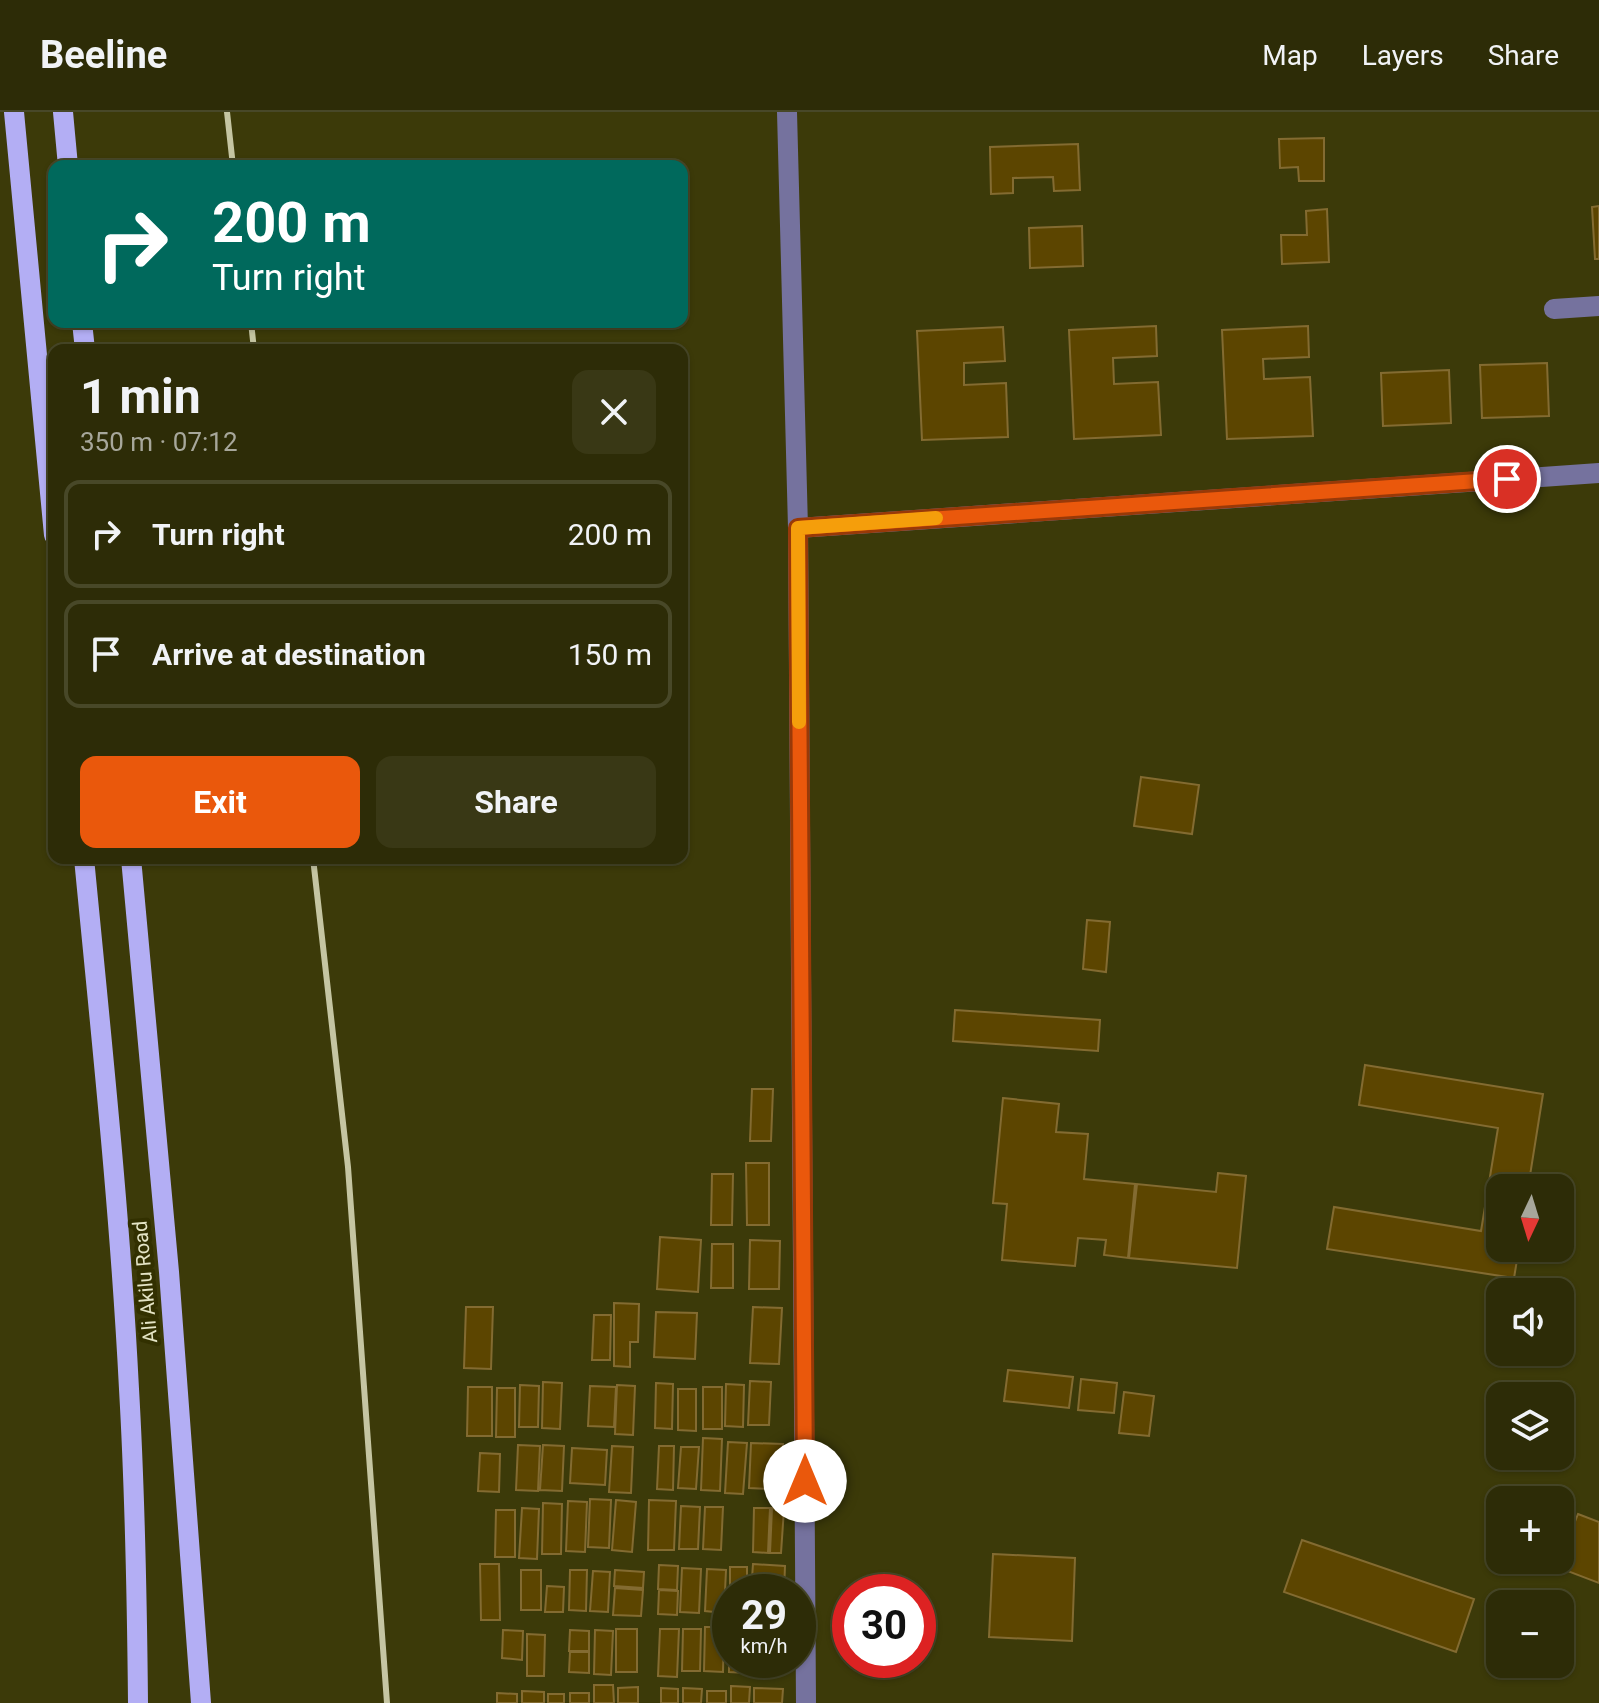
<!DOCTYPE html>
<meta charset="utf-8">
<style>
:root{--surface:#2d2c07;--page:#393815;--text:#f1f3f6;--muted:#a7a79b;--line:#484828;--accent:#ea580c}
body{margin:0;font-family:Roboto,sans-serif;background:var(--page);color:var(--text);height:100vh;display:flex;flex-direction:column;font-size:30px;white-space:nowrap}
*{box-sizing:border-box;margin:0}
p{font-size:26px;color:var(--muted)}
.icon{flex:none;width:44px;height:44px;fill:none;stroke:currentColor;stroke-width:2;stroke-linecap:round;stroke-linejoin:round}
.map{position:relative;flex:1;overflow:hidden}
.panel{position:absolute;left:48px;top:232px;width:640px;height:520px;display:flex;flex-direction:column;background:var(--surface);border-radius:16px;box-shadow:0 2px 6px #0004,0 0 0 2px var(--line)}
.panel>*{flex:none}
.top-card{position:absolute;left:48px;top:48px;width:640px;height:168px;border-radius:16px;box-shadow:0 2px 6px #0004,0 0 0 2px var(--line);background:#00695c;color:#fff;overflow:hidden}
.needle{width:52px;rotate:184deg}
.tools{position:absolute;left:1486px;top:1062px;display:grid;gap:16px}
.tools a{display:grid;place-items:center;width:88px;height:88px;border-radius:16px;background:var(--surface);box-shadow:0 2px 6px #0004,0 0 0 2px var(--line);font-size:40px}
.speed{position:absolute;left:712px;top:1462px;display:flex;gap:16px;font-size:40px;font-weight:700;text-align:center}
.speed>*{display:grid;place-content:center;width:104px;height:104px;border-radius:50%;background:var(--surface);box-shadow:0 2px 6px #0004,0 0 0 2px var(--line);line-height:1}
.speed small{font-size:20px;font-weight:400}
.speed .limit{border:12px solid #d22;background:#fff;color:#111}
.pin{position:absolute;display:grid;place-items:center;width:68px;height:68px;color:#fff;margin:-34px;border:4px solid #fff;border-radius:50%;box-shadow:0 2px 8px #0007}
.me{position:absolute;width:88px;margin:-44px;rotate:0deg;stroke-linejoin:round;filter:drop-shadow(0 0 6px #0008)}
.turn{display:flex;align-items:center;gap:28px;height:168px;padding:0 32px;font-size:36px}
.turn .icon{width:104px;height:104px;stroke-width:2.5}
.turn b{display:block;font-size:56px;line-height:68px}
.round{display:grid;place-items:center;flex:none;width:84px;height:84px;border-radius:16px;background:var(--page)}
.headline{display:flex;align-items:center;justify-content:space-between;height:136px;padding:0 32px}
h1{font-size:48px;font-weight:700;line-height:60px}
.primary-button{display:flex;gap:16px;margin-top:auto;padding:16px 32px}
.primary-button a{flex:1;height:92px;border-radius:16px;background:var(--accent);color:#fff;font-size:32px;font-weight:700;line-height:92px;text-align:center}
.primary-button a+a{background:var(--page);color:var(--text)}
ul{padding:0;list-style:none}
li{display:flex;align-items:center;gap:24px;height:108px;margin:0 16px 12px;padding:0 16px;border:4px solid var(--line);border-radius:16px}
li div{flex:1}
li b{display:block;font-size:30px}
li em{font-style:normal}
header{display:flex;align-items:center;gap:48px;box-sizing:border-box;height:112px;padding:0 40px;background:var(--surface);border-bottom:2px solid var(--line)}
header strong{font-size:38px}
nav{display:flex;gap:44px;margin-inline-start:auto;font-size:28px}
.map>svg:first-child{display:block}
.building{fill:#5c4500;stroke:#836b31;stroke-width:2}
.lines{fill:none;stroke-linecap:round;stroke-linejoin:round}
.minor{stroke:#75729e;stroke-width:20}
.major{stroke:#b3aef4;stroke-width:20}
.rail{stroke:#c5c5a2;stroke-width:6}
.route-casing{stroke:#983908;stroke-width:20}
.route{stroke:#ea580c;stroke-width:14}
.slow{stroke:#f59e0b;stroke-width:14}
.labels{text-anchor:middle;stroke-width:8;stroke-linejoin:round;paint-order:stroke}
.street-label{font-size:20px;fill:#e5e5c6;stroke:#323000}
</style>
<header>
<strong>Beeline</strong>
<nav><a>Map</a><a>Layers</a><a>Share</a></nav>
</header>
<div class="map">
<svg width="1599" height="1591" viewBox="0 0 1599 1591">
<rect width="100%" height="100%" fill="#3c3a09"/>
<path class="building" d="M1324 26V69H1299L1298 55 1280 56 1279 27Z
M1078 32 1080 78 1054 79 1053 65 1013 66V81L991 82 990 35Z
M1599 94V147H1595L1592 95Z
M1327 97 1329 150 1282 152 1281 123H1307L1306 99Z
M1082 114 1083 154 1030 156 1029 116Z
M1156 214 1157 244 1113 246 1114 272 1158 270 1161 323 1074 327 1069 218Z
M1308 214 1309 245 1263 247 1264 267 1310 265 1313 324 1227 327 1222 218Z
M1003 215 1005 249 964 251V273L1006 271 1008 325 922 328 917 219Z
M1547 251 1549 304 1482 306 1480 253Z
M1449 258 1451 311 1383 314 1381 261Z
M1141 665 1199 673 1192 722 1134 714Z
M1087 808 1110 810 1106 860 1083 857Z
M955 898 1100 908 1098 939 953 929Z
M1365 953 1543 982 1528 1076H1500V1136H1519L1514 1166 1327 1137 1334 1095 1481 1119 1498 1016 1359 993Z
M752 977H773L771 1029H750Z
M1003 986 1059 992 1056 1020 1088 1022 1084 1067 1135 1072 1128 1146 1104 1143 1106 1128 1078 1126 1075 1154 1002 1148 1007 1092 993 1091Z
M746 1051H769V1113H747Z
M1218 1061 1246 1064 1237 1156 1129 1146 1137 1072 1216 1080Z
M712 1062H733L732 1113H711Z
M660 1125 701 1128 698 1180 657 1177Z
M750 1128 780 1129 779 1177H749Z
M712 1132H733V1176H711Z
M614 1191 639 1192 638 1230H630V1255L614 1254Z
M466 1195H493L491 1257 464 1256Z
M753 1195 782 1196 779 1252 750 1251Z
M656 1200 697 1201 695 1247 654 1245Z
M594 1203H611L610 1248H592Z
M1008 1258 1073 1265 1069 1296 1004 1289Z
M1081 1267 1117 1271 1114 1301 1078 1298Z
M750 1269 771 1270 769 1313H748Z
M543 1270 562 1271 560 1317 542 1316Z
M656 1271 673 1272 672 1317 655 1316Z
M726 1272 744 1273 743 1315 725 1314Z
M520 1273 539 1274 538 1315H519Z
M617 1273 635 1274 633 1323 615 1322Z
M590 1274 616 1275 614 1315 588 1314Z
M468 1275H492V1324H467Z
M703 1275H722V1317H703Z
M497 1276H515V1325H496Z
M678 1277H696V1319L678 1318Z
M1124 1280 1154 1284 1149 1324 1119 1321Z
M703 1326 722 1327 720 1379 701 1378Z
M728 1330 747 1331 743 1382 725 1381Z
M751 1331 783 1332 780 1373H769L768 1377 749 1376Z
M518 1333 540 1334 538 1379 516 1378Z
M543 1333 564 1334 562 1379 540 1378Z
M612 1334 633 1335 631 1381 609 1380Z
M659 1334H674L673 1378 657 1377Z
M681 1335H699L696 1377 678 1376Z
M572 1336 607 1338 605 1373 570 1371Z
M480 1341 500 1342 499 1380 478 1379Z
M590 1387 611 1388 609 1436 588 1435Z
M616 1388 636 1390 632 1440 612 1438Z
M649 1388 676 1389 674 1438H648Z
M568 1389 587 1390 585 1440 566 1439Z
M543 1391 562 1392 561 1442H542Z
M681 1394 700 1395 698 1437H679Z
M705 1395H723L721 1438 703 1437Z
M522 1396 539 1397 537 1447 519 1446Z
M754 1396H770L768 1441 753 1440Z
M772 1396 784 1397 781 1441H770Z
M496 1398H515V1445H495Z
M1578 1402 1599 1410V1471L1557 1455Z
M1302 1428 1474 1487 1456 1540 1284 1480Z
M993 1442 1075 1446 1072 1529 989 1525Z
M480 1452H499L500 1508H481Z
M753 1452 785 1454 784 1480H751Z
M659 1453 678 1454 677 1478 658 1477Z
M730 1455H747V1480H730V1499Z
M682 1456 701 1457 699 1501 680 1500Z
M707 1457 726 1458 724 1501 705 1499Z
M521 1458H541V1498H521Z
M570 1458H587L586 1499 569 1498Z
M615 1458 644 1460 643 1476 614 1474Z
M593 1459 610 1460 608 1500 590 1499Z
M547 1474 564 1475 563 1500H545Z
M615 1476 643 1478 641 1504 613 1503Z
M659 1478 678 1479 677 1503 658 1502Z
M705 1515H724L723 1560 704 1559Z
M729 1515 730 1548H747V1561L729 1560Z
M616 1517H637V1560H616Z
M660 1517H679L677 1565 658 1564Z
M683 1517H701L700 1559H682Z
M503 1518 523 1519 522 1548 502 1546Z
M570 1518 589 1519V1539H569Z
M595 1518 613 1519 611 1563 594 1562Z
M527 1522 545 1523 544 1564H527Z
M570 1540H589V1561L569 1560Z
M754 1548H784V1560L754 1559Z
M594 1573H613L614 1591H594Z
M731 1574 750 1575 749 1591H731Z
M638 1575V1591H618V1576Z
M661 1576 678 1577V1591H661Z
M683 1576 702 1577 701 1591H683Z
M754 1576 783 1577 782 1591H754Z
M522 1579 544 1580V1591H522Z
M707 1579H726V1591H707Z
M497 1581 517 1582V1591H497Z
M570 1581H589V1591H570Z
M548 1582H564V1591H548Z"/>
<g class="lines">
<path class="minor" d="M787 0 798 416 806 1591
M1554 197 1599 194
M798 416 1599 361"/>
<path class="major" d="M14 0 54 423
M63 0 68 54
M82 210 85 238
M84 746C101 923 120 1099 129 1277 135 1381 137 1486 138 1591
M131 746 169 1160 201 1591"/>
<path class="rail" d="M227 0 233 54
M251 210 254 238
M313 746 348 1055 387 1591"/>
</g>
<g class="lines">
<defs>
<path id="route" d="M805 1369 798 416 1507 367"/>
</defs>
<use href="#route" class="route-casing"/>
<use href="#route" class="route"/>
<path class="slow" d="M799 610 798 416 936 406"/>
</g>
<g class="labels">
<g class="street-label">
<text transform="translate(145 1170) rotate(-95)" y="7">Ali Akilu Road</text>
</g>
</g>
</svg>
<div class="tools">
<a><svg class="needle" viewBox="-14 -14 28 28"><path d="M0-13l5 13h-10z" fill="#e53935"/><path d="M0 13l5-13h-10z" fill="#a7a79b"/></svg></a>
<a><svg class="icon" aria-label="sound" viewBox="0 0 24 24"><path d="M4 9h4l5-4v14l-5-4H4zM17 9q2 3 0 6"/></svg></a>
<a><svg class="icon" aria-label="layers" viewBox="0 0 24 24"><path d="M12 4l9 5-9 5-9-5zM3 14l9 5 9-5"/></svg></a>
<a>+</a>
<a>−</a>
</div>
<div class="speed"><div>29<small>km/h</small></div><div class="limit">30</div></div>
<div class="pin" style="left:1507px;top:367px;background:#d93025"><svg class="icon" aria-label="arrive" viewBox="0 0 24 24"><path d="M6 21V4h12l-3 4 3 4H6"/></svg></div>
<svg class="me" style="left:805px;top:1369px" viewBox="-20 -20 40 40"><circle r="19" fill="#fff"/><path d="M0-13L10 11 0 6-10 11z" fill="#ea580c"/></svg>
<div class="top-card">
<div class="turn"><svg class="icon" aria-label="right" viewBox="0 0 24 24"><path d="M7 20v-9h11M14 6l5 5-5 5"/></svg><div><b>200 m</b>Turn right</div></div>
</div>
<section class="panel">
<div class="headline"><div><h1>1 min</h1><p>350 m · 07:12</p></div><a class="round"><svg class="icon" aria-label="close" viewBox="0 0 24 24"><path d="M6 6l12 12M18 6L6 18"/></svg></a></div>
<ul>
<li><svg class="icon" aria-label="right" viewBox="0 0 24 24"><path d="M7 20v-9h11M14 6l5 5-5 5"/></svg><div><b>Turn right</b></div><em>200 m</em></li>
<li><svg class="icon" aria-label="arrive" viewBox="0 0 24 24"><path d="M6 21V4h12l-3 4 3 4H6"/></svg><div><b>Arrive at destination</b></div><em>150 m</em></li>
</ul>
<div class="primary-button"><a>Exit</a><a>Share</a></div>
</section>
</div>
